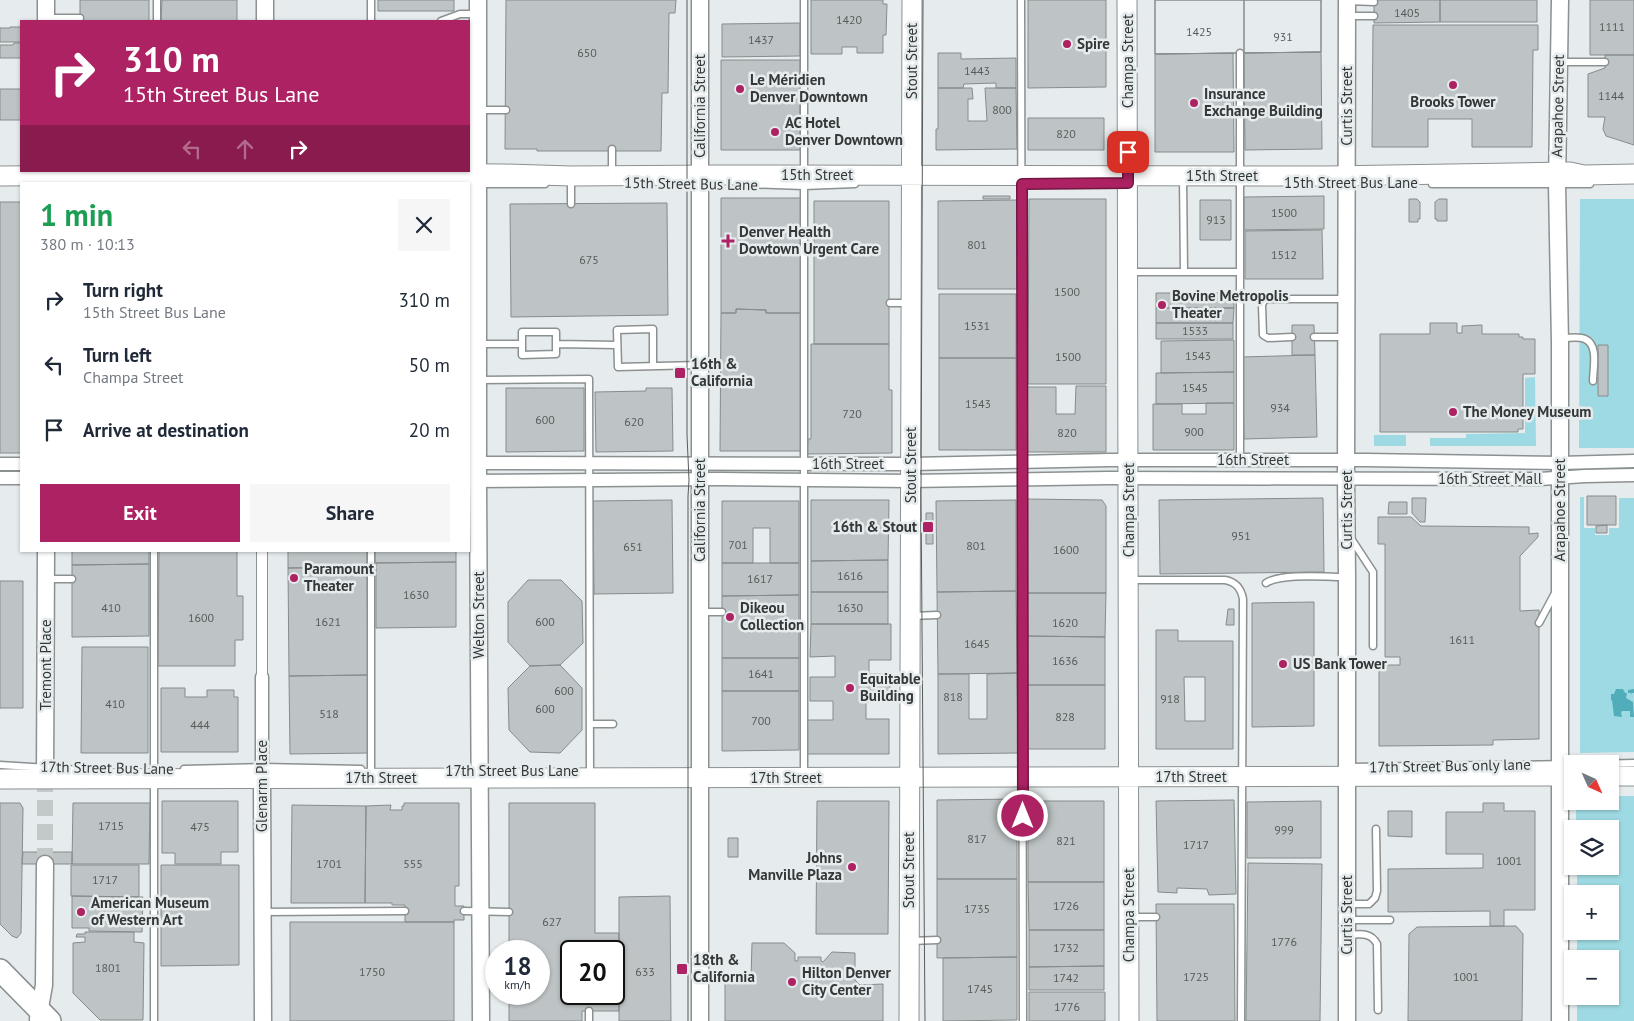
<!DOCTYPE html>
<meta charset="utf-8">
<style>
:root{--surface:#fff;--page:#f6f6f7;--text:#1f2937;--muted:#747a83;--accent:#ad2263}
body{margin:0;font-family:"PT Sans",sans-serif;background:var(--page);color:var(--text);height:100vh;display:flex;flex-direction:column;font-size:19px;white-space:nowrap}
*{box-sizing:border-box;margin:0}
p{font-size:16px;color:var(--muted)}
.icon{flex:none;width:28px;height:28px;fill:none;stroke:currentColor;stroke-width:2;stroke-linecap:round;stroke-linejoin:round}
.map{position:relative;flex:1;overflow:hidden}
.drawer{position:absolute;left:20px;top:182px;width:450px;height:370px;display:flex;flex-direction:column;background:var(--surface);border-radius:0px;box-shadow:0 1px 4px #0004}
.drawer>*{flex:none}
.guide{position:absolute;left:20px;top:20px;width:450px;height:152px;border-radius:0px;box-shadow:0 1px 4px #0004;background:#ad2263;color:#fff;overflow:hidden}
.needle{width:32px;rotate:135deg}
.fabs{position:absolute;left:1564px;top:755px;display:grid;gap:10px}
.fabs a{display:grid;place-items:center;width:55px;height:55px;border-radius:0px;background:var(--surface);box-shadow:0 1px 4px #0004;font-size:25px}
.speed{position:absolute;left:485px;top:940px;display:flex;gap:10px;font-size:25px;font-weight:700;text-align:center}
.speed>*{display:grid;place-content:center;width:65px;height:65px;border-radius:50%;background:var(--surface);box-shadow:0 1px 4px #0004;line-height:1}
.speed small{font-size:12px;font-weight:400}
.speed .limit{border:2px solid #111;border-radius:8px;background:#fff;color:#111}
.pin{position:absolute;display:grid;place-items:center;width:42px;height:42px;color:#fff;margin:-21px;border-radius:10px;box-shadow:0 2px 8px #0006}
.me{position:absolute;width:55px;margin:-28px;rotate:0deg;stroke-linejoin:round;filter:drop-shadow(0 0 4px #0008)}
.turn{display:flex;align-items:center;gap:18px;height:105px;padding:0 20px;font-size:22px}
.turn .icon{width:65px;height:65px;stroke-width:2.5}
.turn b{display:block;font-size:35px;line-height:42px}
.lanes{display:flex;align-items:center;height:48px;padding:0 20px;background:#0003;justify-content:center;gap:25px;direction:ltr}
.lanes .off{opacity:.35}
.round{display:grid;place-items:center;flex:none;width:52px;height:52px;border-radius:0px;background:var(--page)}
.headline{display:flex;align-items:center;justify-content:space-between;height:85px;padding:0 20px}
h1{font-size:30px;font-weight:700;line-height:38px;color:#1e9e55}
.action{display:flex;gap:10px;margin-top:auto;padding:10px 20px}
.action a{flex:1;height:58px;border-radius:0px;background:var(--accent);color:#fff;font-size:20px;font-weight:700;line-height:58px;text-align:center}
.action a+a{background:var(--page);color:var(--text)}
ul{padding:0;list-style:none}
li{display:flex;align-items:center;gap:15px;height:65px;padding:0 20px}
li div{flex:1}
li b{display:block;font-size:19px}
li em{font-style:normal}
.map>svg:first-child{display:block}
.green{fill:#9edae3}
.water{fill:#52adba}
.building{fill:#bec4c5;stroke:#868c8c;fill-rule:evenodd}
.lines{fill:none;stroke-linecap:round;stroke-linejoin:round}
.tertiary-tunnel{stroke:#c3c8c9;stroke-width:16;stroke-dasharray:16 8;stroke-linecap:butt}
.service-casing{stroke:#8b9091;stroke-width:9}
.pedestrian-casing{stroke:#8b9091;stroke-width:12}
.minor-casing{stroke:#8b9091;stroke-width:15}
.tertiary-casing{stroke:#8b9091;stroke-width:19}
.secondary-casing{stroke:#8b9091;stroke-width:21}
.primary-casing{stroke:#8b9091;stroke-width:24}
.service{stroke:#fff;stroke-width:6}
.pedestrian{stroke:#fff;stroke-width:10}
.minor{stroke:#fff;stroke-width:12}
.tertiary{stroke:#fff;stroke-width:16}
.secondary{stroke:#fff;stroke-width:19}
.primary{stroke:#fff;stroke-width:21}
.tram{stroke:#585b5b;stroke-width:1}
.route-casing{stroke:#701640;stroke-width:12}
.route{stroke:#ad2263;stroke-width:9}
.poi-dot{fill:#ad2263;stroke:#e6eced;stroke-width:2}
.labels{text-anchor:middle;stroke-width:5;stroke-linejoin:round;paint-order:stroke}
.number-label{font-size:12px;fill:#575b5b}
.poi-label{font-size:15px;font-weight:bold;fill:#353838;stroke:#e6eced;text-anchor:start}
.street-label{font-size:15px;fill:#353838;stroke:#e6eced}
</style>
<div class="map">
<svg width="1634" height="1021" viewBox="0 0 1634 1021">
<rect width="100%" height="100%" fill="#e6eced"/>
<path class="green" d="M1580 199H1634V448H1579Z
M1535 377 1536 446H1430V438H1466V434L1525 433V378Z
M1374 435H1406V446H1374Z
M1580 497H1584V528H1595V535H1609V528H1619V498H1634V752L1580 753Z
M1610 796H1634V1021H1577V996H1610V959H1577V931H1610V894H1577V866H1610V829H1576V801H1610Z"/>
<path class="water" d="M1616 689H1623L1625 693H1628V690L1634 689V693H1632L1631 695V693H1627L1626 698 1633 702 1634 717H1630V711H1622L1621 713 1622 717 1614 716 1612 700H1611V694H1614Z"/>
<path class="building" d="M80 0H149V21H80Z
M162 0H237V21H161Z
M378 0H454V11H378Z
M506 0H676L675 13H669L668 93H662L661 151H537V149H505Z
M811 0H883V4H887L886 35H883V53H857V47H842V54H811Z
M1028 0H1106V87L1028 88Z
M1155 0H1321V52L1155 54Z
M1155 0H1244V53L1155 54Z
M1244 0H1321V52L1244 53Z
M1374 0H1440V22L1374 23Z
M1440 0H1537V22H1440Z
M1590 0H1634V55H1590Z
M800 23V56L722 57V24Z
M1373 25H1538V50H1533L1532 147H1472V119H1428V147H1372Z
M10 27H21V42H0V28H10Z
M14 43H21V58H0V45H13Z
M1321 52 1322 149 1245 150 1244 53Z
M938 53H961V59L1016 58V88H996V83L964 84 963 88H938Z
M1233 53 1234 152H1155V54Z
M1605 55H1634V145L1606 136 1603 129 1605 117H1588V74L1605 68Z
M721 60H800V150H721Z
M938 88H972L973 99H968V121H987L985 88H1016L1017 149 936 150V129H938Z
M0 89H21V120H0Z
M1028 118H1104V150H1028Z
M983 196H1010V199H983Z
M1324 196V229L1244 230V197Z
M721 198H802L801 313H766V310L736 309V313H721Z
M1029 199H1106V384H1028Z
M1409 199H1417L1420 202V219H1418V222H1409Z
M1439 199H1447V221H1437V219H1435V202Z
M1017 200V289H938V201Z
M1200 200H1231V240H1200Z
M814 201H889V344H814Z
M0 202H21V453H0Z
M667 203 668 315 511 317 510 204Z
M1322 230 1323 279H1245V231Z
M1156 293H1234V308H1156Z
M939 294H1016V358H939Z
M1156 308H1234L1233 323H1156Z
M736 309 766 310V313H801V451H720L721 313H736Z
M1156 323H1233V339H1156Z
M1430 323H1457V333H1462V326L1482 325V334H1519V337H1523V339H1535V374H1523V429H1518V432H1380V334H1430Z
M1292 325H1314L1315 355H1292Z
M1234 340V372L1161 373V341Z
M811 344H889V390H892V453L807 454 808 439H811Z
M1598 345H1608V396H1598Z
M1315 355 1317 437 1244 439 1242 357Z
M939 358H1016V450H939Z
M1234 372V403L1156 404V373Z
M1076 386H1106V452H1027V387H1056V414H1075Z
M506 388H584V451L506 452Z
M646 388H672L673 451 596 452 595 392 646 391Z
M1206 403H1234V450H1153V404H1182V414H1206Z
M1587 496H1616V525H1587Z
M1323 498 1324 572 1160 574 1159 500Z
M1412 498H1426L1425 522H1420L1412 513Z
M1027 499 1102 500 1106 506V593H1026Z
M672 500 673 593 594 594 593 501Z
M811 500H889L888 560 811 561Z
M1016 500V591L937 592 936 501Z
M722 501H799V563H770V528H753V563H722Z
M1389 502H1407V514H1388Z
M926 513H933V544H926Z
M1378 517H1411L1421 526 1529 527V534L1538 533V537L1520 556V611L1539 610V739L1493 740V745L1379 746V665H1400V657H1385V544H1378Z
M1607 525V533H1596V526Z
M72 551H149V564L72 565Z
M159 551H237V596H243V640H235V666H158Z
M288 551H367V567L288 568Z
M375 551H456V562L375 563Z
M888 560V592H811V561Z
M456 562V627L376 628V563Z
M722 563H799V595L722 596Z
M149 564V636L72 637V565Z
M367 567 368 675 289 676 288 568Z
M528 580H561L582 601 583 643 560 665 530 666 508 642V602Z
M0 581H23V708H0Z
M1016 591 1017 673 938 674 937 592Z
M811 592H888V624H811Z
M1026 593H1106L1105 637 1026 636Z
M799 595V658H722V596Z
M1314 602V726L1252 727V603Z
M1228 609H1234V625H1226Z
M811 624H891V660H869V674H883L890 683V694L883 702H866V719H889V754H807V720H833V701H810V677H835V656L810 657Z
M1156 630H1178V641H1233V749H1156ZM1184 677H1205V721H1185Z
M1026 636 1105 637V685H1025Z
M82 647H148V753H81Z
M722 658H799V691H722Z
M560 665 582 688V730L560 753 530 752 509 730 508 688 530 666Z
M1017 673 1018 753 938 754V674H969V719H987V674Z
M368 675 369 753 290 754 289 676Z
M1025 685H1105V749H1025Z
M161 688H185V697H207V690H234V697H238V752H161Z
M722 691H799V750L722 751Z
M1017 799V879H937V800Z
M1234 800 1236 894 1209 895 1207 889 1177 888V893L1158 892 1156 801Z
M162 801H238V852H221V864H175V853H162Z
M817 801H889L888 934H816Z
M1028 801H1104V882H1028Z
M1321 801V858H1247V802Z
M0 803H20L23 808 21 933 17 938 12 936 0 924Z
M73 803H150L149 864H72Z
M404 803H459V886H455V906H464V920H454V922H405V905H392V903H365L366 806 391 805 390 810H402V806H404Z
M509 803H595V933H619V1011H582V1021H509V994H539V951H509ZM571 951H614V994H571Z
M1483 803H1504V811H1535V910H1504V926H1490V911L1388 912V869L1483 868V854H1446V812H1483Z
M292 805 366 806 365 903H291Z
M1388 811H1412V837L1388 836Z
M728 838H738V857H728Z
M23 852H72V864H22Z
M1248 863 1322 864 1320 1021H1246Z
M71 865H139V897L71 896Z
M161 865H239V965L161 966Z
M937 879H1017V957L937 958Z
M1028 882H1104V930H1029Z
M72 896 143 897 142 932 89 931V928H72Z
M670 896 671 1021H619V897Z
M1156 904H1234L1235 1021H1157Z
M290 922H454V1021H290Z
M1516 926 1523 934 1522 1021H1408L1409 934 1417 927Z
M1029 930H1104V966L1029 967Z
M85 932H134V942L144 943 143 1020H100L73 993V943L85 942V937H76L77 934H85Z
M752 943H784L795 953V961H798V957H821V961L823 962 832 952 855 953V980L860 985 883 984V1021H725V984L732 978 751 979Z
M1017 957V1020L943 1021V958Z
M1104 966V990H1029V967Z
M1029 992H1105V1021H1029Z"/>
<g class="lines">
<path class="tertiary-tunnel" d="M45 864V779"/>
<defs>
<path id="service" d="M157 0V21
M804 0V174
M1021 0 1023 1021
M1347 1 1374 2
M1348 16H1374
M47 18H80
M371 21V0
M441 21 460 14H478
M1240 53V460
M1560 62H1605
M479 110H506
M612 149V175
M1183 177 1184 272
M469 184H545
M745 184 804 186 855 184
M1432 184H1590
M571 204V177
M1129 272H1240
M890 303H910
M1292 337 1268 338 1263 335 1262 305 1264 301 1267 299H1345
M1314 337H1345
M1560 339C1567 338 1578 336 1585 339 1599 345 1593 369 1593 381
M479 344H522V355L556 354V344L617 345
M522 344V332H556V344
M653 366V329L617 330 618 367 699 365
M479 380 589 379 590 776
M1350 537 1373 572V646
M154 551V1021
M46 579H72
M1130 580H1225C1236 582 1241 588 1243 599L1241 1021
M1266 583C1281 573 1327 577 1346 577
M701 612H722
M911 616 937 615
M1539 623 1555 593
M590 724H613
M1591 764 1634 763
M0 765 81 770
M1349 767 1572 764
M184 769 262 767 361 769
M804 776V184
M371 777V551
M1349 904H1369L1375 898 1377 891 1376 829
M464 911 509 912
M263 912 405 911
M1130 917H1156
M1349 920H1390
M1349 935C1360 934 1371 932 1377 944L1378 1010
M910 941 937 940
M589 1011V1021"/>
<path id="pedestrian" d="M262 551V677"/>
<path id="minor" d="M469 463 911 464 1109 460H1366L1560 463 1634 461
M0 464H21
M0 478H21
M469 481 720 479 911 481 1108 478 1540 479 1585 476 1634 475
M262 677V778"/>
<path id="tertiary" d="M46 0V21
M478 0V481L481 1021
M1347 0 1346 479 1347 577V1021
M265 21V0
M262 778 263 1021
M45 779 46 551
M38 1019 44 985 45 864
M700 1021V0
M1560 1021V343L1557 184 1560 0"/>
<path id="secondary" d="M1127 0 1129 1021
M0 176 370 173 504 174 571 176 719 175 1328 176 1570 172 1584 175 1634 174
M1610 776H1634
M0 779 1572 776
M909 1021 912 0"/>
<path id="primary" d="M0 970 50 1021"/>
</defs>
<use href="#service" class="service-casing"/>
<use href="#pedestrian" class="pedestrian-casing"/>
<use href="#minor" class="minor-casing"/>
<use href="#tertiary" class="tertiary-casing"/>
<use href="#secondary" class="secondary-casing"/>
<use href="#primary" class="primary-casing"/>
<use href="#service" class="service"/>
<use href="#pedestrian" class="pedestrian"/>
<use href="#minor" class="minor"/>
<use href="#tertiary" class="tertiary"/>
<use href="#secondary" class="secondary"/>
<use href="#primary" class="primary"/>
<path class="tram" d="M687 0V435L689 480 688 496V1021
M923 0 921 495 925 1021"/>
</g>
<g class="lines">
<defs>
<path id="route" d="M1023 816 1022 184 1128 183V152"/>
</defs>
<use href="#route" class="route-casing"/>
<use href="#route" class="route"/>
</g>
<g class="poi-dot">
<circle cx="1067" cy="44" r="5"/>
<circle cx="1453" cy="85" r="5"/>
<circle cx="740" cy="89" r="5"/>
<circle cx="1194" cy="103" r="5"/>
<circle cx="775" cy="132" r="5"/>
<path d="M725.5 233.5h5v5h5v5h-5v5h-5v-5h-5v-5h5z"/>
<circle cx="1162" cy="305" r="5"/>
<rect x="674" y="367" width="12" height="12" rx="2.5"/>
<circle cx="1453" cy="412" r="5"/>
<rect x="922" y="521" width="12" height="12" rx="2.5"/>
<circle cx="294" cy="578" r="5"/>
<circle cx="730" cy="617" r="5"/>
<circle cx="1283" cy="664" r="5"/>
<circle cx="850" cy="688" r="5"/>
<circle cx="852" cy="867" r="5"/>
<circle cx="81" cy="912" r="5"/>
<rect x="676" y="963" width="12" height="12" rx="2.5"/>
<circle cx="792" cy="982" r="5"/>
</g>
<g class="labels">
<g class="number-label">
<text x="1407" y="17">1405</text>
<text x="849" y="24">1420</text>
<text x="1612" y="31">1111</text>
<text x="1199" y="36">1425</text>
<text x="1283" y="41">931</text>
<text x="761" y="44">1437</text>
<text x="587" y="57">650</text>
<text x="977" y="75">1443</text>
<text x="1611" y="100">1144</text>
<text x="1002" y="114">800</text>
<text x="1066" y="138">820</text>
<text x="1284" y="217">1500</text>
<text x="1216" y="224">913</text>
<text x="977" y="249">801</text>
<text x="1284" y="259">1512</text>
<text x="589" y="264">675</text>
<text x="1067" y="296">1500</text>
<text x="977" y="330">1531</text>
<text x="1195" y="335">1533</text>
<text x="1198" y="360">1543</text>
<text x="1068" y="361">1500</text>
<text x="1195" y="392">1545</text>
<text x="978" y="408">1543</text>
<text x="1280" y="412">934</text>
<text x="852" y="418">720</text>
<text x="545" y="424">600</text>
<text x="634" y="426">620</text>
<text x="1194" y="436">900</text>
<text x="1067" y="437">820</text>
<text x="1241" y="540">951</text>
<text x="738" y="549">701</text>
<text x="976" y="550">801</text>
<text x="633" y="551">651</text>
<text x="1066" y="554">1600</text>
<text x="850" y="580">1616</text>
<text x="760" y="583">1617</text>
<text x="416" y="599">1630</text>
<text x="111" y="612">410</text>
<text x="850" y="612">1630</text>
<text x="201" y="622">1600</text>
<text x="328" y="626">1621</text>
<text x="545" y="626">600</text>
<text x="1065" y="627">1620</text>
<text x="1462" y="644">1611</text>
<text x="977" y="648">1645</text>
<text x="1065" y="665">1636</text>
<text x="761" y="678">1641</text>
<text x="564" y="695">600</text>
<text x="953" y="701">818</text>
<text x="1170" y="703">918</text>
<text x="115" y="708">410</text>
<text x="545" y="713">600</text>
<text x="329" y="718">518</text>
<text x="1065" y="721">828</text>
<text x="761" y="725">700</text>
<text x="200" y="729">444</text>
<text x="111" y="830">1715</text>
<text x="200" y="831">475</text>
<text x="1284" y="834">999</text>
<text x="977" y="843">817</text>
<text x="1066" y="845">821</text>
<text x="1196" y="849">1717</text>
<text x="1509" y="865">1001</text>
<text x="329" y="868">1701</text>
<text x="413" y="868">555</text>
<text x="105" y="884">1717</text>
<text x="1066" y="910">1726</text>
<text x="977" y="913">1735</text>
<text x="552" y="926">627</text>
<text x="1284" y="946">1776</text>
<text x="1066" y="952">1732</text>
<text x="108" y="972">1801</text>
<text x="372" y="976">1750</text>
<text x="645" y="976">633</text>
<text x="1196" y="981">1725</text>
<text x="1466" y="981">1001</text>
<text x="1066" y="982">1742</text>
<text x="980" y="993">1745</text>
<text x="1067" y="1011">1776</text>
</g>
<g class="poi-label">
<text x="1077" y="49">Spire</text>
<text x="750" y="85">Le Méridien<tspan x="750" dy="17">Denver Downtown</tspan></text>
<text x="1204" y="99">Insurance<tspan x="1204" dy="17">Exchange Building</tspan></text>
<text x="1453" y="107" text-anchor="middle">Brooks Tower</text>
<text x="785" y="128">AC Hotel<tspan x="785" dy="17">Denver Downtown</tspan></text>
<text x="739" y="237">Denver Health<tspan x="739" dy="17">Dowtown Urgent Care</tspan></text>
<text x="1172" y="301">Bovine Metropolis<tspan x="1172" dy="17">Theater</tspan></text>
<text x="691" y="369">16th &amp;<tspan x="691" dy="17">California</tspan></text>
<text x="1463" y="417">The Money Museum</text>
<text x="917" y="532" text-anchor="end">16th &amp; Stout</text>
<text x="304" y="574">Paramount<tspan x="304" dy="17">Theater</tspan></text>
<text x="740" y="613">Dikeou<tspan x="740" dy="17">Collection</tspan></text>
<text x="1293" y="669">US Bank Tower</text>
<text x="860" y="684">Equitable<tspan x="860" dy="17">Building</tspan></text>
<text x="842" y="863" text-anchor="end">Johns<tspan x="842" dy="17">Manville Plaza</tspan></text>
<text x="91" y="908">American Museum<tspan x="91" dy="17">of Western Art</tspan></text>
<text x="693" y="965">18th &amp;<tspan x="693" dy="17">California</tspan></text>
<text x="802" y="978">Hilton Denver<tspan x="802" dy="17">City Center</tspan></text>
</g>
<g class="street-label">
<text transform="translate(912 61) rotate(-90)" y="5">Stout Street</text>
<text transform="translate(1128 61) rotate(-90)" y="5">Champa Street</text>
<text transform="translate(700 106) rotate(-90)" y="5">California Street</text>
<text transform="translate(1347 106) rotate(-90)" y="5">Curtis Street</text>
<text transform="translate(1558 106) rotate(-89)" y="5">Arapahoe Street</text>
<text x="817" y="180">15th Street</text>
<text x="1222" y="181">15th Street</text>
<text x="1351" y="188">15th Street Bus Lane</text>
<text transform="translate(691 184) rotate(1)" y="5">15th Street Bus Lane</text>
<text x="1253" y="465">16th Street</text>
<text x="848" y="469">16th Street</text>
<text transform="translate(911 465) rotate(-90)" y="5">Stout Street</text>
<text x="1490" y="484">16th Street Mall</text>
<text transform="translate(700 510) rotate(-90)" y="5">California Street</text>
<text transform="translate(1129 510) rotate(-90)" y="5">Champa Street</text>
<text transform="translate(1347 510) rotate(-90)" y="5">Curtis Street</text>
<text transform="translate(1560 510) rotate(-90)" y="5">Arapahoe Street</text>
<text transform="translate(479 615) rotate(-90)" y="5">Welton Street</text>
<text transform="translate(46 665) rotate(-90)" y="5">Tremont Place</text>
<text transform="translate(1450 766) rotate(-1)" y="5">17th Street Bus only lane</text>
<text transform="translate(107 768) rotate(1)" y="5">17th Street Bus Lane</text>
<text x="512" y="776">17th Street Bus Lane</text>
<text x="1191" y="782">17th Street</text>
<text x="381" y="783">17th Street</text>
<text x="786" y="783">17th Street</text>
<text transform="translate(262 786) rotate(-90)" y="5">Glenarm Place</text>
<text transform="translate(909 870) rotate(-90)" y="5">Stout Street</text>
<text transform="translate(1129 915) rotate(-90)" y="5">Champa Street</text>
<text transform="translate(1347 915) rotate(-90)" y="5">Curtis Street</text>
</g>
</g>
</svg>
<div class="fabs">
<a><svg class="needle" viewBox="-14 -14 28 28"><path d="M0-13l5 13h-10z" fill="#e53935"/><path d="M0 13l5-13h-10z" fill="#747a83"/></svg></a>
<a><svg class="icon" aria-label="layers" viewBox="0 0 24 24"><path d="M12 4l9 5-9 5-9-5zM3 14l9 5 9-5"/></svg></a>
<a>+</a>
<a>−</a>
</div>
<div class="speed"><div>18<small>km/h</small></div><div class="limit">20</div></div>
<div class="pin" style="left:1128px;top:152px;background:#d93025"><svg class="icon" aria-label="arrive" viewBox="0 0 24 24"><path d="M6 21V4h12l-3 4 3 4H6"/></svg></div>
<svg class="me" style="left:1023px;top:816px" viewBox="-20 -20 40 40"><circle r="17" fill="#ad2263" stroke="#fff" stroke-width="3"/><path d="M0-11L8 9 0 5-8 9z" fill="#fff"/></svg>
<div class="guide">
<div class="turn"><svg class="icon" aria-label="right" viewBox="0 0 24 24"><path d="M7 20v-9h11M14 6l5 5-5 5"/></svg><div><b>310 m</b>15th Street Bus Lane</div></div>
<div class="lanes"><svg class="icon off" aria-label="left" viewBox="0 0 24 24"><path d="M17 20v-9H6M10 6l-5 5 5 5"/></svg><svg class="icon off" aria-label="ahead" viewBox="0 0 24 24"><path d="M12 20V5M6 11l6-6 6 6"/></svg><svg class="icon" aria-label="right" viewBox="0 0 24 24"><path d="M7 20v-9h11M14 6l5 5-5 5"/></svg></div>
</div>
<section class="drawer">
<div class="headline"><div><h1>1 min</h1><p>380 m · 10:13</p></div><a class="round"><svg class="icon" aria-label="close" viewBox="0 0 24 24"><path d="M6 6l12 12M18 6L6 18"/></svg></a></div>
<ul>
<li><svg class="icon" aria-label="right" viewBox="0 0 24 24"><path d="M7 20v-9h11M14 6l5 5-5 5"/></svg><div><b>Turn right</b><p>15th Street Bus Lane</p></div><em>310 m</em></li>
<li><svg class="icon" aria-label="left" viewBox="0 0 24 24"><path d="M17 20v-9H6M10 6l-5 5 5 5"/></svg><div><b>Turn left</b><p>Champa Street</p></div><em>50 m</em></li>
<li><svg class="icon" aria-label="arrive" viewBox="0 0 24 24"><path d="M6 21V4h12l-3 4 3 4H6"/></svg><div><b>Arrive at destination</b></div><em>20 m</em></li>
</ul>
<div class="action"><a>Exit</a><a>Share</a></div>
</section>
</div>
